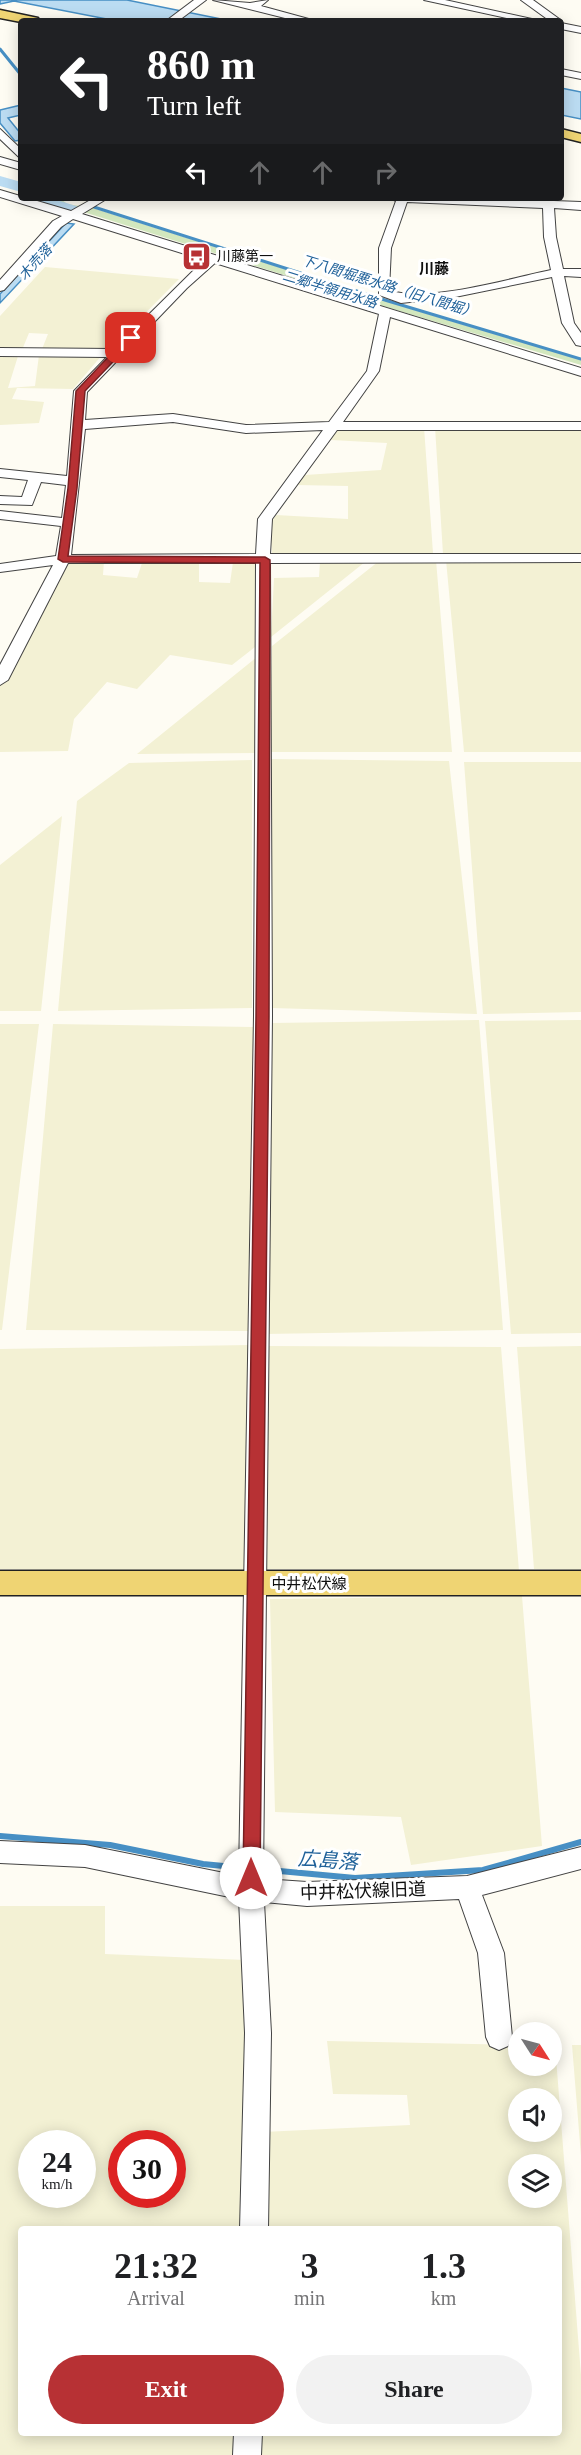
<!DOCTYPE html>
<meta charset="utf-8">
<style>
:root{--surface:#fff;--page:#f2f2f2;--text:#202124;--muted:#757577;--accent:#b73134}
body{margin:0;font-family:"Times New Roman","Noto Sans JP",serif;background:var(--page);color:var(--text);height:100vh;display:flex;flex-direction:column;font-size:22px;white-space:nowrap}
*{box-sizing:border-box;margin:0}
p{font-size:20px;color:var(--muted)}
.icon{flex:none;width:33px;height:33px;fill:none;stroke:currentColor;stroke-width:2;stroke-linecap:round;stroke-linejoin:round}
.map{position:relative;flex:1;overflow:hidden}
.side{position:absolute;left:18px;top:2226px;width:544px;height:210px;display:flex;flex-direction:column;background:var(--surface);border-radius:6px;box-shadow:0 3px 15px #0003}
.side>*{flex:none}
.banner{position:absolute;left:18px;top:18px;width:546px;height:183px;border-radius:6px;box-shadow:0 3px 15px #0003;background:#202124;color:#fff;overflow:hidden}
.needle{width:39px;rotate:126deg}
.tools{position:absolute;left:508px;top:2022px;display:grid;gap:12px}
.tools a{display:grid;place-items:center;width:54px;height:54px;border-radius:50%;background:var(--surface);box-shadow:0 3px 15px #0003;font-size:30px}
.speed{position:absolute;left:18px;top:2130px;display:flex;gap:12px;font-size:30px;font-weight:700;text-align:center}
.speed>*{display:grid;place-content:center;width:78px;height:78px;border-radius:50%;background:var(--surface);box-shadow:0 3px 15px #0003;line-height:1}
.speed small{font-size:15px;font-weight:400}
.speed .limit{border:9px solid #d22;background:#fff;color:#111}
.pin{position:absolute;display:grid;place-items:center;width:51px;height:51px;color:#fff;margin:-26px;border-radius:12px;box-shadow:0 3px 9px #0006}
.me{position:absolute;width:66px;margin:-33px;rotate:0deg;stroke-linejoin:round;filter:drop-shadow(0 0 4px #0008)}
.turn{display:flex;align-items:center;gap:21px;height:126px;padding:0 30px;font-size:27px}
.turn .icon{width:78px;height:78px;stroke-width:2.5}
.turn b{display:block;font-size:42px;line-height:51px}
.lanes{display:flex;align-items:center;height:57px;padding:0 30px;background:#0003;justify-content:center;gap:30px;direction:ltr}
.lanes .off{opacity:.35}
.eta{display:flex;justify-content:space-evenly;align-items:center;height:102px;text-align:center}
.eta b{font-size:36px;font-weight:700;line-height:42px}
.button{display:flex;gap:12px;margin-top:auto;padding:12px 30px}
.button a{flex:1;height:69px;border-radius:36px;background:var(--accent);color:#fff;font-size:24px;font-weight:700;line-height:69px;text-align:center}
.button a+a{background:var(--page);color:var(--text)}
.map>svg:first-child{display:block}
.farmland{fill:#f3f1d4;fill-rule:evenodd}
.green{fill:#d2e7be}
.water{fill:#bbdcf2;stroke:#478fc4;stroke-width:1.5}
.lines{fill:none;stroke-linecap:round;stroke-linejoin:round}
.stream-far1{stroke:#478fc4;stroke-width:3}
.stream{stroke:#478fc4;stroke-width:6}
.river{fill:#bbdcf2;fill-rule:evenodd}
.minor-casing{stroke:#434343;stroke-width:2}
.major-casing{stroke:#212121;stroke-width:3}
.minor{fill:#fff;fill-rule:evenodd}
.major{fill:#efd473;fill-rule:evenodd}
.route{fill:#b73134;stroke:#772022;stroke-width:1.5}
.labels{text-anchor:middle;stroke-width:6;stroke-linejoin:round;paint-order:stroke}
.far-poi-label{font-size:14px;fill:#101010;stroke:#fff;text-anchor:start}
.far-water-label{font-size:14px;font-style:italic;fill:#21629a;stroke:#fff}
.far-quarter-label{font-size:15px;font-weight:bold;fill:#101010;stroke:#fff}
.street-label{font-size:15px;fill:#101010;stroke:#fff}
.near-street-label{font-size:18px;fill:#101010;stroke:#fff}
.near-water-label{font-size:20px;font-style:italic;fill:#21629a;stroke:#fff}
</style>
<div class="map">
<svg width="581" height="2455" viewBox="0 0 581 2455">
<rect width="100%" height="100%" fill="#fefcf3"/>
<path class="farmland" d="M45 267 179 279 110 349H42L48 334 29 333 22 350H0V316Z
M0 353H19L8 388 35 386 39 355 103 354 73 389 17 388 12 399 44 402 39 423 0 425Z
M581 426V555L443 554 435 427Z
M339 427H424L433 553H272L270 523 276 515 348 519V486L296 485 305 475 381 470 387 443 331 440Z
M436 560 452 752H270L272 646 379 561Z
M446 560H581V752H464Z
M66 561H104L103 575 137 578 142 563 199 562V582L230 583 233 562 263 563 259 644 232 665 170 655 137 689 107 682 74 719 68 751 0 752V685Z
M320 562H365L271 637 274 578 319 577Z
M257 657 256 753 137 754Z
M270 759 449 761 477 1014 272 1008Z
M252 760V1008L58 1011 77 801 129 763Z
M464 762H581V1012L483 1014Z
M62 816 41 1011H0V865Z
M479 1020 503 1330 265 1334 272 1023Z
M581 1020V1333L511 1334 485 1021Z
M0 1024H39L2 1330H0Z
M53 1024 253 1027 250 1331 26 1330Z
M249 1345 246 1574 0 1569V1349Z
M267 1346 501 1347 519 1571 262 1569Z
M581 1346V1570L534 1569 517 1347Z
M522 1596 542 1846 411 1865 401 1817 275 1812 270 1599Z
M0 1906H105V1954L245 1960 242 2229H21V2433H239V2455H0ZM32 2144H82V2194H32ZM122 2144H172V2194H122Z
M327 2041 519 2045V2066H552V2045H555L581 2375V2455H261V2433H560V2229H262L263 2132 410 2125 407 2095 333 2094ZM519 2098H552V2132H519ZM519 2164H552V2198H519Z
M572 2045H581V2156Z"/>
<path class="green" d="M39 198H60L67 204 93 208 391 303 581 360V365L386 307Z"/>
<path class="water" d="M0 0H127L231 21H117L14 1 0 4Z
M561 88 581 92V119L561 115Z
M21 105V115L8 118 21 134V140L15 141 0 123V110Z
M66 223 74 224 0 303V294Z"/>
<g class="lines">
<path class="stream-far1" d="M0 49 21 75
M94 198V207L388 301 581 359"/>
<path class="stream" d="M0 1836 110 1845 203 1864 244 1868
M258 1869 355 1878 483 1870 581 1842"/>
<path class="river" d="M0 176 21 182V192L0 186Z
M26 198H51L79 207 81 210 73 215 28 201Z"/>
<defs>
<path id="minor" d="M194 0H206L178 21H166Z
M213 0 250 3 268 0 261 6 316 21H297Z
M424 0H445L541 21H520Z
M521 0H533L562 21H550Z
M561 23 581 27V33L561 29Z
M561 69 581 73V79L561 75Z
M0 129 21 149V159L0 139Z
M0 157 21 163V170L0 164Z
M0 190 71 211 94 198H108L82 214 581 368V376L390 317 379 371 343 422H581V430H337L272 519 270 554H581V562L270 563 272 1016 263 1879 307 1882 467 1876 581 1847V1869L482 1895 504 1953 512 2037 508 2046 499 2050 490 2046 486 2037 478 1953 459 1899 307 1906 264 1902 271 2033 268 2229H240L245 2033 239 1899 85 1867 0 1863V1841L85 1845 239 1876 254 1016 256 563H68L8 680 0 685V665L53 565 0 572V564L56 556 61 526 0 519V511L62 518 66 485 41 482 32 505 0 504V496L22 497 28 480 0 477V469L67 476 74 391 107 357 0 356V348L114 349 204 260 73 219 61 227 4 290 0 291V280L53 221 62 216 0 197ZM215 263 379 314 367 371 329 422 246 425 173 414 85 420 87 392 187 288ZM173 422 246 433 323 430 258 519 256 554 71 555 85 429Z
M390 198 542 201V198H554V201L581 202V210L554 208 556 237 563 269H581V277L564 276 574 323 581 333V346L576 345 562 323 552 277 455 297 401 303 379 295V248L396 201ZM407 202 543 208 544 237 551 270C512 278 424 304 389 290L391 248Z
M234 2433H262L261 2455H233Z"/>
<path id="major" d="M0 10 38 18 40 21 21 22 0 18Z
M561 129 581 134V142L561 137Z
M0 1571H581V1595H0Z"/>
</defs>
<use href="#minor" class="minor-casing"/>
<use href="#major" class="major-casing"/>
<use href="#minor" class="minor"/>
<use href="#major" class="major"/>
</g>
<path class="route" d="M128 336 136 338 85 391 77 488 68 556 265 557 270 560 269 1016 260 1878 257 1883 251 1886 245 1883 243 1878 256 1016 260 563 63 562 58 559 68 488 76 391Z"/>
<defs>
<symbol id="bus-square" viewBox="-11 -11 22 22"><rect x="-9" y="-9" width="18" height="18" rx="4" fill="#b73134" stroke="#fff"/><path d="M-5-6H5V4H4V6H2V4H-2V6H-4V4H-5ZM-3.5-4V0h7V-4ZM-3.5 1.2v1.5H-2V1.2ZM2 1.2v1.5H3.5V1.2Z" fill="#fff"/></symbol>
</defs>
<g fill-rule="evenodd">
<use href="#bus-square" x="180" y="240" width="33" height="33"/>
</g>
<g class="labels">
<g class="far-poi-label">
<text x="217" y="261">川藤第一</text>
</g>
<g class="far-water-label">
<text transform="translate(35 262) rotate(-48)" y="5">木売落</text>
<text transform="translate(389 286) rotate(17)" y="5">下八間堀悪水路（旧八間堀）</text>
<text transform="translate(330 289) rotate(17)" y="5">二郷半領用水路</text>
</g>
<g class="far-quarter-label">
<text x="434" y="274">川藤</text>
</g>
<g class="street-label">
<text x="309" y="1589">中井松伏線</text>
</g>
<g class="near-street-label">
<text transform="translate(363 1891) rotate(-2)" y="6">中井松伏線旧道</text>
</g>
<g class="near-water-label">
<text transform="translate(328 1860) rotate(4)" y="7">広島落</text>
</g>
</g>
</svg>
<div class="tools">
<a><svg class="needle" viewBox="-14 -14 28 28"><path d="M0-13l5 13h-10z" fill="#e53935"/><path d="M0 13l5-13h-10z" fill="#757577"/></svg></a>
<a><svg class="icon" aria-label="sound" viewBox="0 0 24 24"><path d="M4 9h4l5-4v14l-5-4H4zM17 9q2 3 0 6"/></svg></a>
<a><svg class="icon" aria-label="layers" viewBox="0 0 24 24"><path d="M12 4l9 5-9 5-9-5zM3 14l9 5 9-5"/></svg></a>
</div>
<div class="speed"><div>24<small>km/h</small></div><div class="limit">30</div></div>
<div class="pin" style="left:131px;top:338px;background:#d93025"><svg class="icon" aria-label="arrive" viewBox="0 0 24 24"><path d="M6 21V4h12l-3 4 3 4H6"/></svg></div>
<svg class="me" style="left:251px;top:1878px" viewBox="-20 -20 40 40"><circle r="19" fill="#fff"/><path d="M0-13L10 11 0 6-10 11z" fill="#b73134"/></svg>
<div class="banner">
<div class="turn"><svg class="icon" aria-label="left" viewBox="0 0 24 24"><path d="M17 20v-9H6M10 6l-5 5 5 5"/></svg><div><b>860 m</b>Turn left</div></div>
<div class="lanes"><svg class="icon" aria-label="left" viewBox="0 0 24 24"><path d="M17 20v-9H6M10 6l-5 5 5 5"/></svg><svg class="icon off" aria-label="ahead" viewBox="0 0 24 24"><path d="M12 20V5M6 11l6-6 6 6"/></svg><svg class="icon off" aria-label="ahead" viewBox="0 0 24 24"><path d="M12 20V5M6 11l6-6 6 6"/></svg><svg class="icon off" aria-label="right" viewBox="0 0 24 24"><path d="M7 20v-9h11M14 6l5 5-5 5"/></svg></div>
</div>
<section class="side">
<div class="eta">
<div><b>21:32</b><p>Arrival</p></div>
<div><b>3</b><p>min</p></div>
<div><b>1.3</b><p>km</p></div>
</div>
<div class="button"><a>Exit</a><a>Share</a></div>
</section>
</div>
